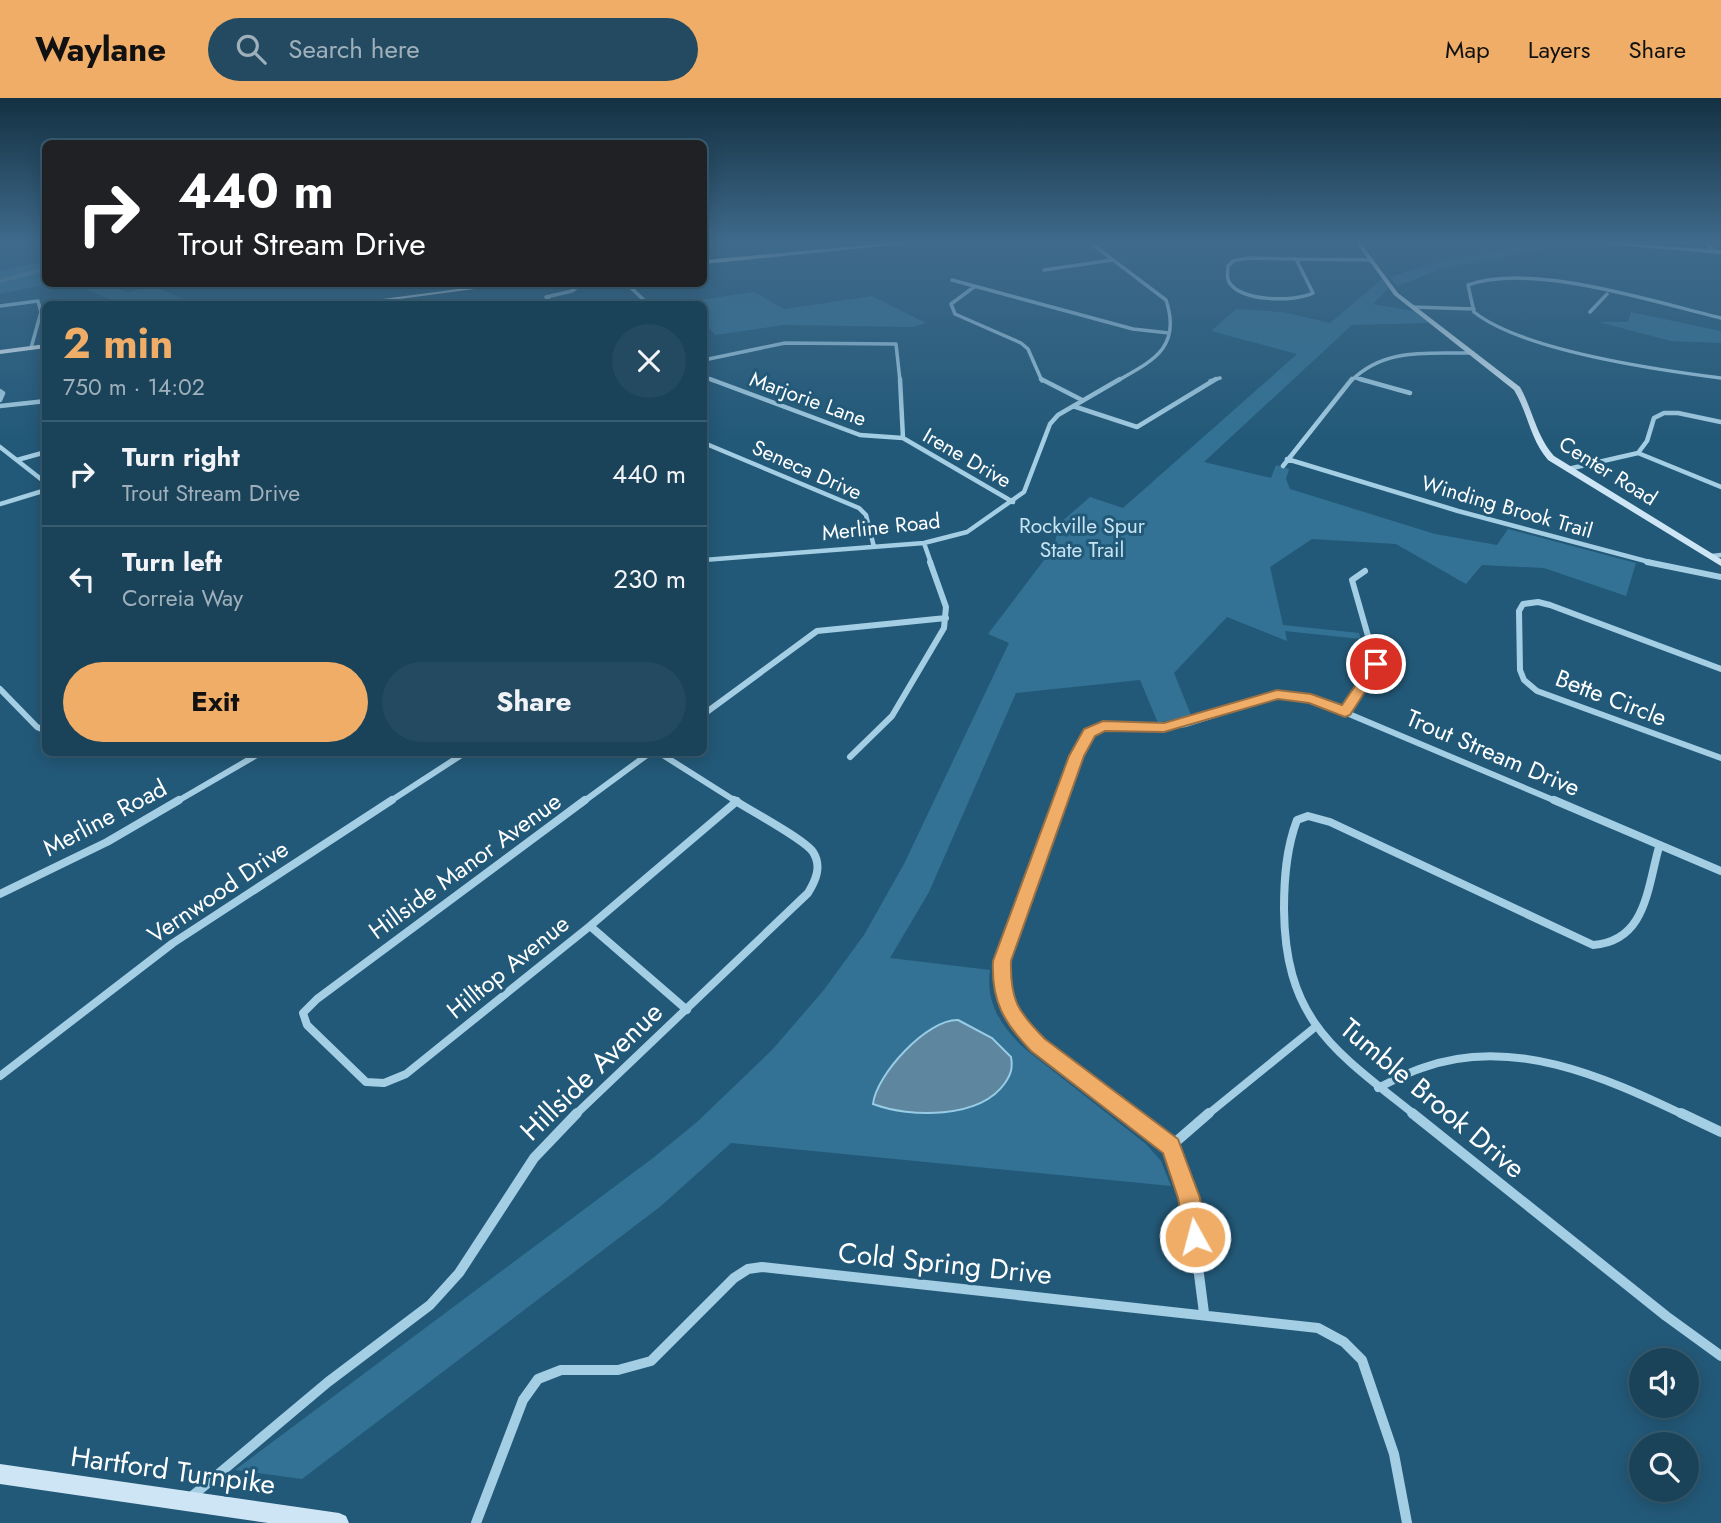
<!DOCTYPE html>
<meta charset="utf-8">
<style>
:root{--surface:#1a435a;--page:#234a60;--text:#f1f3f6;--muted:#9fb0bb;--line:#385c70;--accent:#efad67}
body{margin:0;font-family:Jost,sans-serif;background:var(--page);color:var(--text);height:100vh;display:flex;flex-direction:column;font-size:26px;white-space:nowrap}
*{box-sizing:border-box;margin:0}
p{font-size:23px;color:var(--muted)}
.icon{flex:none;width:38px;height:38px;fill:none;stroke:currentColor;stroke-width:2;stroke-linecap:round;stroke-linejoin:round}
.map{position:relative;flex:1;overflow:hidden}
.details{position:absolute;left:42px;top:203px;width:665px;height:455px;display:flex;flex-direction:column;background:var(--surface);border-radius:10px;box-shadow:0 4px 18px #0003,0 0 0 2px var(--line)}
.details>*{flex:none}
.hud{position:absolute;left:42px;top:42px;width:665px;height:147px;border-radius:10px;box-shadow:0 4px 18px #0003,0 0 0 2px var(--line);background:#202124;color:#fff;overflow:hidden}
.controls{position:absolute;left:1629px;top:1250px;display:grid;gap:14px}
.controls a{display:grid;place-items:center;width:70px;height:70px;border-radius:50%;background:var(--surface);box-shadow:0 4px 18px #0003,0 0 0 2px var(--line);font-size:35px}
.pin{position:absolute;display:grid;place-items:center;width:60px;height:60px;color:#fff;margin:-30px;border:4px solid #fff;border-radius:50%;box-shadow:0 2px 7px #0007}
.me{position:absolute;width:77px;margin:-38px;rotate:353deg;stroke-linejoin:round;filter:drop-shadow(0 0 5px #0008)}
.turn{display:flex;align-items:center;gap:24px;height:147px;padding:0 21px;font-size:32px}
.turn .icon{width:91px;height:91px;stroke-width:2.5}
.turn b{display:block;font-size:49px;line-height:60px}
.round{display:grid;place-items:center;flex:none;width:74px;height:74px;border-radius:37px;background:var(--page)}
.summary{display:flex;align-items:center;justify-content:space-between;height:119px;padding:0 21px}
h1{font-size:42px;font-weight:700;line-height:52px;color:var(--accent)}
.button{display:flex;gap:14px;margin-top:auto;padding:14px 21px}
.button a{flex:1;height:80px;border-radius:42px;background:var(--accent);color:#111;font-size:28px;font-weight:700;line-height:80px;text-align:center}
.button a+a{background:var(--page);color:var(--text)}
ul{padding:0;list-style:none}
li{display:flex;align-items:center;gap:21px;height:105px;padding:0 21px;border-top:2px solid var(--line)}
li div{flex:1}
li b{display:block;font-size:26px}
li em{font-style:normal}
header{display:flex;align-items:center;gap:42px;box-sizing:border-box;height:98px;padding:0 35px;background:var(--accent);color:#111}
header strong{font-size:33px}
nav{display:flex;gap:38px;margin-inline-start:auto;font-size:24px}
.search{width:490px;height:63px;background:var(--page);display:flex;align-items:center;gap:18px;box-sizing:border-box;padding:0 24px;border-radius:38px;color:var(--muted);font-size:26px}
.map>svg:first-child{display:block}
.green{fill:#337294}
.water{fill:#5e869e;stroke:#98cbe5;stroke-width:2}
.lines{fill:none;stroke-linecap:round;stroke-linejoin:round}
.river{fill:#5e869e;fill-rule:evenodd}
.street-far4{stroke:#a4cee4;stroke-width:3.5}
.street-far3{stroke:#a4cee4;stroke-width:4.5}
.street-far2{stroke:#a4cee4;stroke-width:6}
.street-far1{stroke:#a4cee4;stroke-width:8}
.street{stroke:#a4cee4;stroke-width:10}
.secondary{fill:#cde5f4;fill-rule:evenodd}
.primary{fill:#e4f2fc;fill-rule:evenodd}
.route{fill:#efad67;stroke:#9b7043;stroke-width:2}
.labels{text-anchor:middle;stroke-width:6;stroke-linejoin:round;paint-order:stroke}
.far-street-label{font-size:21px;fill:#fff;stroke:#235978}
.far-park-label{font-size:21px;fill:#c7e4f3;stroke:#235978}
.street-label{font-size:24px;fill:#fff;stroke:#235978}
.near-street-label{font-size:28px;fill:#fff;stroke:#235978}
</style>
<header>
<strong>Waylane</strong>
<div class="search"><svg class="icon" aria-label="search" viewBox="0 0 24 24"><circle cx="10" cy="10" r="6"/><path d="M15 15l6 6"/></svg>Search here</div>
<nav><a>Map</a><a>Layers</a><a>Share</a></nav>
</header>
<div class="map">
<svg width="1721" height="1425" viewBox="0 0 1721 1425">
<rect width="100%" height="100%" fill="#235978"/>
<path class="green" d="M1550 143 1576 144 1442 171 1397 188 1390 179 1430 166Z
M45 163 47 186 0 196V173Z
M1382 181 1388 190 1373 206 1414 213 1429 225 1352 227 1204 364 1271 380 1276 367 1289 371 1286 381 1290 391 1435 436 1497 447 1508 431 1636 465 1626 498 1544 470 1482 467 1466 486 1396 446 1312 441 1270 469 1283 527 1359 535 1361 541 1285 533 1287 543 1227 519 1174 575 1191 617 1158 625 1140 582 1016 595 929 794 890 860 990 872C985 905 1002 929 1024 950L1146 1046 1161 1063 1171 1088 731 1045 661 1108 302 1381 235 1372 653 1060 697 1024 772 952 823 893 864 837 904 766 1009 545 988 536 1054 449 1059 426 1090 399 1123 410 1297 256 1211 233 1236 211 1283 214 1330 225Z
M74 186H102L128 194 153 188 196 206H120Z
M754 194 784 211 872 198 926 225 914 229 784 227 715 237 704 224V206L686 204Z
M1631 214 1721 233V245L1671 243 1599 224H1628Z"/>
<path class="water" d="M958 922 992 940 1011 959C1013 970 1011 976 1005 985 980 1021 910 1020 873 1006 876 977 927 921 958 922Z"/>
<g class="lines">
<path class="river" d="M43 169H46V173L0 185V181Z"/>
<path class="street-far4" d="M1088 143 1166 202C1182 250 1152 263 1117 283
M1704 143 1715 154
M1248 160 1296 161 1313 195C1295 204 1241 204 1229 184 1226 179 1228 174 1228 168L1233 163Z
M1296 161 1372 162
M1044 172 1112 162
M952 182 1133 231 1169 235
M627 186 648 206
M974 189 951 206 955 216 1021 245 1028 251 1042 283
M553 206 546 199 572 193 581 186
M0 208 38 203 41 214 31 250
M1413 209 1474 211
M1474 214 1468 187C1532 164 1654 204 1721 220
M1474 214C1523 253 1658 272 1721 280
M1590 214 1607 196
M704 262 785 245 896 246 900 283
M704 279 714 283
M1356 280 1366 283
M1210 283 1220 280
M1351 283C1385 249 1428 256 1473 255"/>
<path class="street-far3" d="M710 281 860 337 903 340
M900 281 903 340 1013 404
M1041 281 1082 302
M1360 281 1410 295
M0 293 3 295 0 302
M0 308 46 303
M1073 308 1137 329 1216 281
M704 345 859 410 866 417 874 449
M0 349 46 385
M1638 355 1721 389
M1287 361 1458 413 1653 465
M17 362 46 354
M1283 368 1352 281
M1568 371 1638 355 1647 343 1654 320 1664 315H1678L1721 324
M0 406 46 392
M924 445 931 465
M1712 458 1721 457
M704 462 924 445 967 434 1024 394 1050 326 1058 317 1120 281"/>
<path class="street-far2" d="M1647 464 1721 479
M1721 571 1550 507 1538 504 1523 506 1519 513 1520 572 1524 582 1537 593 1721 660
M0 591 37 629 46 633
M1345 614 1376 566 1352 482 1365 473
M704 616 817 533 946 520
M658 654 737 704
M850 659 892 618 944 530 946 509 930 464
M176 704 262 654
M389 704 466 654
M583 704 651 654
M1060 704 1089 635 1103 628 1164 629 1186 626 1277 597 1311 600 1558 704"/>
<path class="street-far1" d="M585 702 317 901 303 915 307 927 366 984 384 985 406 976 590 828 737 703
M1061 702 1002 864C1001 882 1001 900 1011 916 1031 952 1096 991 1130 1017
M1554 702 1721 773
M0 796 107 744 179 702
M590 828 687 912
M0 978 173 845 392 702
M1378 990C1392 983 1407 975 1422 970 1511 937 1605 979 1684 1017
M575 1017 808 795C816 782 822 768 813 754 804 741 751 713 734 702
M1207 1017 1314 930
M1415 1017C1335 953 1285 923 1284 811 1284 781 1286 751 1297 722L1308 718 1330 724 1593 847C1646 843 1647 791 1659 749"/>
<path class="street" d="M1128 1015 1171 1048 1189 1099 1204 1215
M1412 1015 1666 1218 1721 1258
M1681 1015 1721 1034
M1171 1048 1209 1015
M191 1399 328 1284 430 1207 459 1175 534 1060 577 1015
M476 1425 523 1302 538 1281 561 1272H618L651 1263 734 1180 748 1171 762 1169 1318 1230 1344 1244 1362 1262 1394 1356 1407 1425"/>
<path class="secondary" d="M1355 143H1359L1398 195 1520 289C1533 312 1536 338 1554 358L1721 461V468L1548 362C1530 341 1528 315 1514 292L1394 197Z
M1569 143H1587L1721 152V156Z
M0 1366 339 1415 346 1418 349 1425H268L0 1386Z"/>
<path class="primary" d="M914 143H932L704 166V162Z
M496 186H511L362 206H345Z
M46 246V250L0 256V252Z"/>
</g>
<linearGradient id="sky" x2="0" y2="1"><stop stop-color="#133142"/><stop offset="0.42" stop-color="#3f6a8b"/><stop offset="1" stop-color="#3f6a8b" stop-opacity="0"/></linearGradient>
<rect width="1721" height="342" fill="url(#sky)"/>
<path class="route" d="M1376 562 1383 566 1350 617 1345 619 1309 605 1278 601 1164 634 1105 633 1095 638 1084 658 1011 863C1010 902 1018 914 1045 941L1178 1041 1200 1100 1206 1139 1203 1147 1195 1151 1187 1147 1178 1100 1163 1055 1031 953C1004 925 991 903 993 863L1069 658 1084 631 1103 623 1164 625 1277 592 1311 596 1342 607 1372 563Z"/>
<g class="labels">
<g class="far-street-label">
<text transform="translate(808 301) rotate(20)" y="7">Marjorie Lane</text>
<text transform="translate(967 360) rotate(30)" y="7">Irene Drive</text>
<text transform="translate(807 372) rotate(24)" y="7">Seneca Drive</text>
<text transform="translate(1608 373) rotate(32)" y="7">Center Road</text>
<text transform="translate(1507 409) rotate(16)" y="7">Winding Brook Trail</text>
<text transform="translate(881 429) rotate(-6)" y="7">Merline Road</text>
</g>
<g class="far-park-label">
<text x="1082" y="435">Rockville Spur<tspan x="1082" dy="24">State Trail</tspan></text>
</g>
<g class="street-label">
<text transform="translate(1611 600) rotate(21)" y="8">Bette Circle</text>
<text transform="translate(1493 655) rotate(23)" y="8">Trout Stream Drive</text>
<text transform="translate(105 720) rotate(-28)" y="8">Merline Road</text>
<text transform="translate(465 768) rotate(-36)" y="8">Hillside Manor Avenue</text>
<text transform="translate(218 794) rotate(-34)" y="8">Vernwood Drive</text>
<text transform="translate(508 869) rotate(-39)" y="8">Hilltop Avenue</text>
</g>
<g class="near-street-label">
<text transform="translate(591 973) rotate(-44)" y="10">Hillside Avenue</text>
<text transform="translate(1433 1000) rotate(40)" y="10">Tumble Brook Drive</text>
<text transform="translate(945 1165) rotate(6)" y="10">Cold Spring Drive</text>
<text transform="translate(173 1372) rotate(8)" y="10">Hartford Turnpike</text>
</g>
</g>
</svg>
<div class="controls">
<a><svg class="icon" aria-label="sound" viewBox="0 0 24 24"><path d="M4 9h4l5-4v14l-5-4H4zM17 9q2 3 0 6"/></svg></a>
<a><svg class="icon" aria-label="search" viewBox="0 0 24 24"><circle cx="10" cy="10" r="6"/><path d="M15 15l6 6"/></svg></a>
</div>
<div class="pin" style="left:1376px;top:566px;background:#d93025"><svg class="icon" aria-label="arrive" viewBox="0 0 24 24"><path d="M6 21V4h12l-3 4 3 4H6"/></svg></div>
<svg class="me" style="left:1195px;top:1139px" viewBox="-20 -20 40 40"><circle r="17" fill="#efad67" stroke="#fff" stroke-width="3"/><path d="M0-11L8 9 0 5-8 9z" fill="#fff"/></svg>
<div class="hud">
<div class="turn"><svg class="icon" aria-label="right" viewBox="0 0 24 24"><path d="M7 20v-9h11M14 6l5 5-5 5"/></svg><div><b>440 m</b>Trout Stream Drive</div></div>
</div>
<section class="details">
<div class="summary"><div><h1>2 min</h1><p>750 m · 14:02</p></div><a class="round"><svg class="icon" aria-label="close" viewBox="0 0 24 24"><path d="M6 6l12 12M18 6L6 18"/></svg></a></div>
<ul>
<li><svg class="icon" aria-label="right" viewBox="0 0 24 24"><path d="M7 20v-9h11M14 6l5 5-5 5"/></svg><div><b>Turn right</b><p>Trout Stream Drive</p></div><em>440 m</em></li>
<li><svg class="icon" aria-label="left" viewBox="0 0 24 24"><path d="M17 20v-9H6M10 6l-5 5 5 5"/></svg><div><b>Turn left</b><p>Correia Way</p></div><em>230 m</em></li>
</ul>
<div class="button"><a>Exit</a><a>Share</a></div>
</section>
</div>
